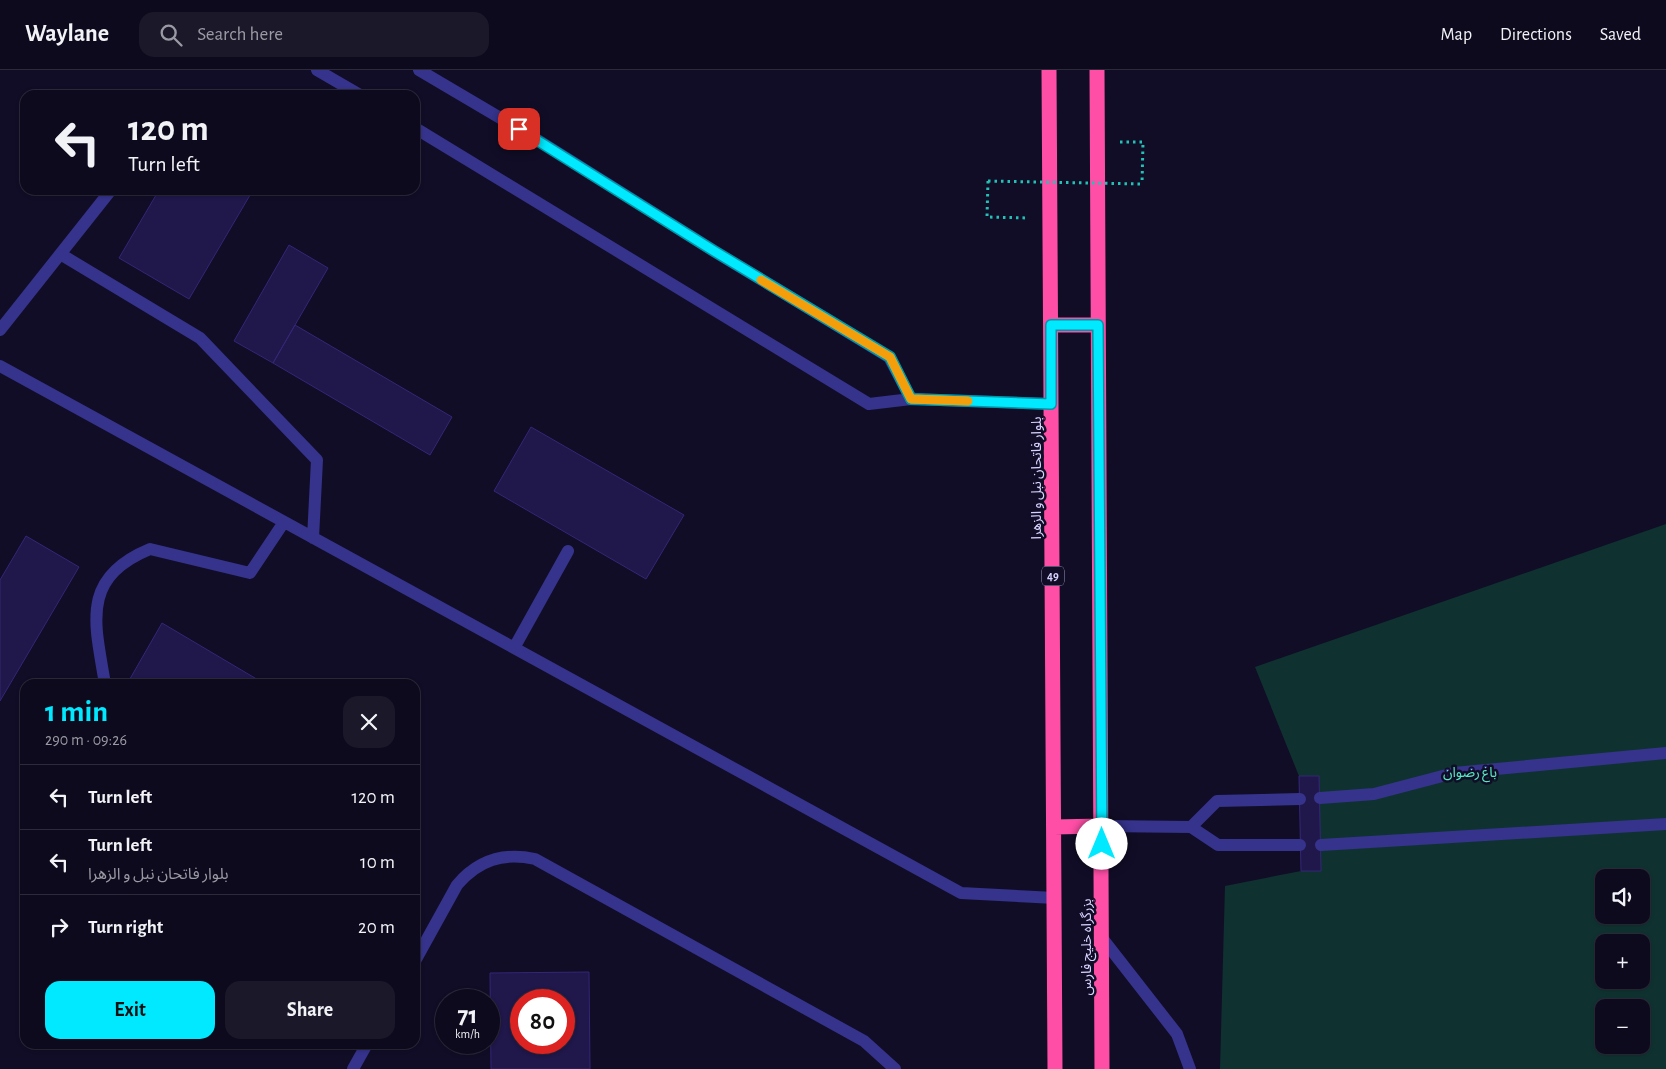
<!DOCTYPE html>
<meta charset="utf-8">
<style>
:root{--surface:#0d0a1d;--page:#1b182a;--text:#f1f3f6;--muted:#9a9aa4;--line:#2d2b3b;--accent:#00e9fe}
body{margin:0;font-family:"Alegreya Sans","Noto Sans Arabic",sans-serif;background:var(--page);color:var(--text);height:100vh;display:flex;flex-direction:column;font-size:19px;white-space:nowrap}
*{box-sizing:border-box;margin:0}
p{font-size:16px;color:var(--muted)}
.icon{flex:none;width:28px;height:28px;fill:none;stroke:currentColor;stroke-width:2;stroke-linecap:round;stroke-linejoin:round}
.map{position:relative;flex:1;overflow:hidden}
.sheet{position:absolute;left:20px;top:609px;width:400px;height:370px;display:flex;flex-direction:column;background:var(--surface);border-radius:15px;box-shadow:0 1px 4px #0004,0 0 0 1px var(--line)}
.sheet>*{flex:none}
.top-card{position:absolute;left:20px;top:20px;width:400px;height:105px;border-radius:15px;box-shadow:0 1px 4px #0004,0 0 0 1px var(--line);background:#0d0a1d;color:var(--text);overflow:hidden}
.controls{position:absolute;left:1595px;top:799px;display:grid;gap:10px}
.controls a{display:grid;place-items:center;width:55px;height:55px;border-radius:10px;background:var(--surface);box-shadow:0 1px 4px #0004,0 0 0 1px var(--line);font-size:25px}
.speed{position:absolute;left:435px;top:919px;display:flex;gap:10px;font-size:25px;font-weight:700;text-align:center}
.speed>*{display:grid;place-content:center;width:65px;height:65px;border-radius:50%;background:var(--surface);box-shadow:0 1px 4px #0004,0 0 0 1px var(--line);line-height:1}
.speed small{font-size:12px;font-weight:400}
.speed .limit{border:8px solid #d22;background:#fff;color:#111}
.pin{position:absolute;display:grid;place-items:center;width:42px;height:42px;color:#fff;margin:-21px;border-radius:10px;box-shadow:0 2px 8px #0006}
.me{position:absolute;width:55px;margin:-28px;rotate:0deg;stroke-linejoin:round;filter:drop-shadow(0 0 4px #0008)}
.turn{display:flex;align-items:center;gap:18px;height:105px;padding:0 25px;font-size:22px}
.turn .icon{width:65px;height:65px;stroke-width:2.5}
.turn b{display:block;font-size:35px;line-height:42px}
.round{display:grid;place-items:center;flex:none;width:52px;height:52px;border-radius:15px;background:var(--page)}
.summary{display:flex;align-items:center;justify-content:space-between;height:85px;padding:0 25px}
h1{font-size:30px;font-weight:700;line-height:38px;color:var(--accent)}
.button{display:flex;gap:10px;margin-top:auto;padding:10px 25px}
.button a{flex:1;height:58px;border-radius:15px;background:var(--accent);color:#111;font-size:20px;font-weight:700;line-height:58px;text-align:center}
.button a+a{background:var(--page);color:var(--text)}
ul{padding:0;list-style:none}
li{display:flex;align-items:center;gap:15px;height:65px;padding:0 25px;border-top:1px solid var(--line)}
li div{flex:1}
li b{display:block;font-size:19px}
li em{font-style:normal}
header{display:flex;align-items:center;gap:30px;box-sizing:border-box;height:70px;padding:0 25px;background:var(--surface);border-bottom:1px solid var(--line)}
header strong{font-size:24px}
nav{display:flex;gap:28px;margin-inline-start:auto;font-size:18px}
.search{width:350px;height:45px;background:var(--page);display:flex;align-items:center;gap:12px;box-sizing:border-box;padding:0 18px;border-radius:15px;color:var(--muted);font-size:19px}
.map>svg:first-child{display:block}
.green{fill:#0f3230;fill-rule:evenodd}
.building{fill:#20174a;stroke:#352678;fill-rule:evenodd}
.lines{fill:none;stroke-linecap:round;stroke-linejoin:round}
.path{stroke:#22c3b7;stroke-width:3;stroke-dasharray:2.5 4;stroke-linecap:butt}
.lane{stroke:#35338b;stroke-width:12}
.highway{stroke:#ff4ea6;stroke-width:15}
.path-bridge{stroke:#22c3b7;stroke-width:3;stroke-dasharray:2.5 4;stroke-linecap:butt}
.route-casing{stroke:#0097a5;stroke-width:12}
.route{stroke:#00e9fe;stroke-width:9}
.slow{stroke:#f59e0b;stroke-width:9}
.labels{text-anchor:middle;stroke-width:5;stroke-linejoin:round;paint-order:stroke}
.shield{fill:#110d27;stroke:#9c98be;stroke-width:1}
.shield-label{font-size:12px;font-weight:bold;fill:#d7d3ff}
.street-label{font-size:14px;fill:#d7d3ff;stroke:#110d27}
.park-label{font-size:14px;fill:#52ebc2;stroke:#110d27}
</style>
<header>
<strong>Waylane</strong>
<div class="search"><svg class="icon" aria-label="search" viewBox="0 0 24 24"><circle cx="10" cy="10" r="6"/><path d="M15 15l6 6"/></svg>Search here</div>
<nav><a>Map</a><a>Directions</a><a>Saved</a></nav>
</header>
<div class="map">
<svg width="1666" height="999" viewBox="0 0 1666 999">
<rect width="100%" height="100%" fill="#110d27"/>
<path class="green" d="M1666 454V999H1220L1225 816 1301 801 1299 706 1255 597ZM1604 808H1641V845H1604ZM1604 872H1641V910H1604ZM1604 938H1641V975H1604Z"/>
<path class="building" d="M159 120H253L189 229 119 188Z
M289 175 328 198 273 293 234 271Z
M295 255 452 347 430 385 273 293Z
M531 357 684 445 646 509 494 421Z
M26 466 79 497 0 631V510Z
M162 553 265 614H127Z
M1299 706H1319L1321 801H1301Z
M589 902 590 999H491L490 903ZM521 930H564V972H521Z"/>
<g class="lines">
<path class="path" d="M1120 72H1143L1142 114
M988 111 987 147 1028 148"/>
<path class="lane" d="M317 0 360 25
M415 58 869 334 911 329 889 287 714 181 536 69 419 0
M62 185 200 268 317 390 313 468
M0 260 111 120
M0 296 961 823 1055 828
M911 329 1051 334
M514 578 568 481
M105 614C95 553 80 508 150 479L250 503 284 452
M1320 728 1374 724 1454 703 1666 683
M1101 756 1191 757 1218 775H1300
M1191 757 1217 731 1300 729
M1321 775 1666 754
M1102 868 1177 964 1190 999
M415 891 457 815C478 790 503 782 535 789L864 971 895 999
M353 999 367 974"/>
<path class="highway" d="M1049 0 1055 999
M1097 0 1102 999
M1051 255H1098
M1054 757 1101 756"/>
<path class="path-bridge" d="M988 111 1142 114"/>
</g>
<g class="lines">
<defs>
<path id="route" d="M519 59 714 181 890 287 911 329 1051 334V255H1098L1102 774"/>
</defs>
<use href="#route" class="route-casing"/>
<use href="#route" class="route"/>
<path class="slow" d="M761 210 890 287 911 329 968 331"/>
</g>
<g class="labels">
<rect class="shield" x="1042" y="496.5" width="22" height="19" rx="4"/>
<g class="shield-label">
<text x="1053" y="510">49</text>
</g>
<g class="street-label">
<text transform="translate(1036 408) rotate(-90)" y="5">بلوار فاتحان نبل و الزهرا</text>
<text transform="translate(1086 877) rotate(-90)" y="5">بزرگراه خلیج فارس</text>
</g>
<g class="park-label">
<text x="1470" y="707">باغ رضوان</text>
</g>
</g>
</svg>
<div class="controls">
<a><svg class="icon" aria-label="sound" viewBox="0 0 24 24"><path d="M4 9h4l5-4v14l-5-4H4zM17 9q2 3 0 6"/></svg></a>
<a>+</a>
<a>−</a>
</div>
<div class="speed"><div>71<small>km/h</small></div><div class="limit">80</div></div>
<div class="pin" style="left:519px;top:59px;background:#d93025"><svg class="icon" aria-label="arrive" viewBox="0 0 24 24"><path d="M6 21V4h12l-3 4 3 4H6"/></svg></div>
<svg class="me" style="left:1102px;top:774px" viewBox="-20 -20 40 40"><circle r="19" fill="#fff"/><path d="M0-13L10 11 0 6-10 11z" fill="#00e9fe"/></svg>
<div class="top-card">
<div class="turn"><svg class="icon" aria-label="left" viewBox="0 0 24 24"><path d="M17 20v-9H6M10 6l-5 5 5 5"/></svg><div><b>120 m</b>Turn left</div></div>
</div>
<section class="sheet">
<div class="summary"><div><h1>1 min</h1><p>290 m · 09:26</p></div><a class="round"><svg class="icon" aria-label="close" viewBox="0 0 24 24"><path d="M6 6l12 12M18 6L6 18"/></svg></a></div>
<ul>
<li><svg class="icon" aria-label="left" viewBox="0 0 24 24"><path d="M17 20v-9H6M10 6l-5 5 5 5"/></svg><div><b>Turn left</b></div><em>120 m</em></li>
<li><svg class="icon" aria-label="left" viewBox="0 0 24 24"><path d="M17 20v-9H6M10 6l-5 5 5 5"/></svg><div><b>Turn left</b><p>بلوار فاتحان نبل و الزهرا</p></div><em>10 m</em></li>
<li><svg class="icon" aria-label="right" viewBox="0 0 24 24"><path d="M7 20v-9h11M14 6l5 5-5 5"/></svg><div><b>Turn right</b></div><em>20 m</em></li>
</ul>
<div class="button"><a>Exit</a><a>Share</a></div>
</section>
</div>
